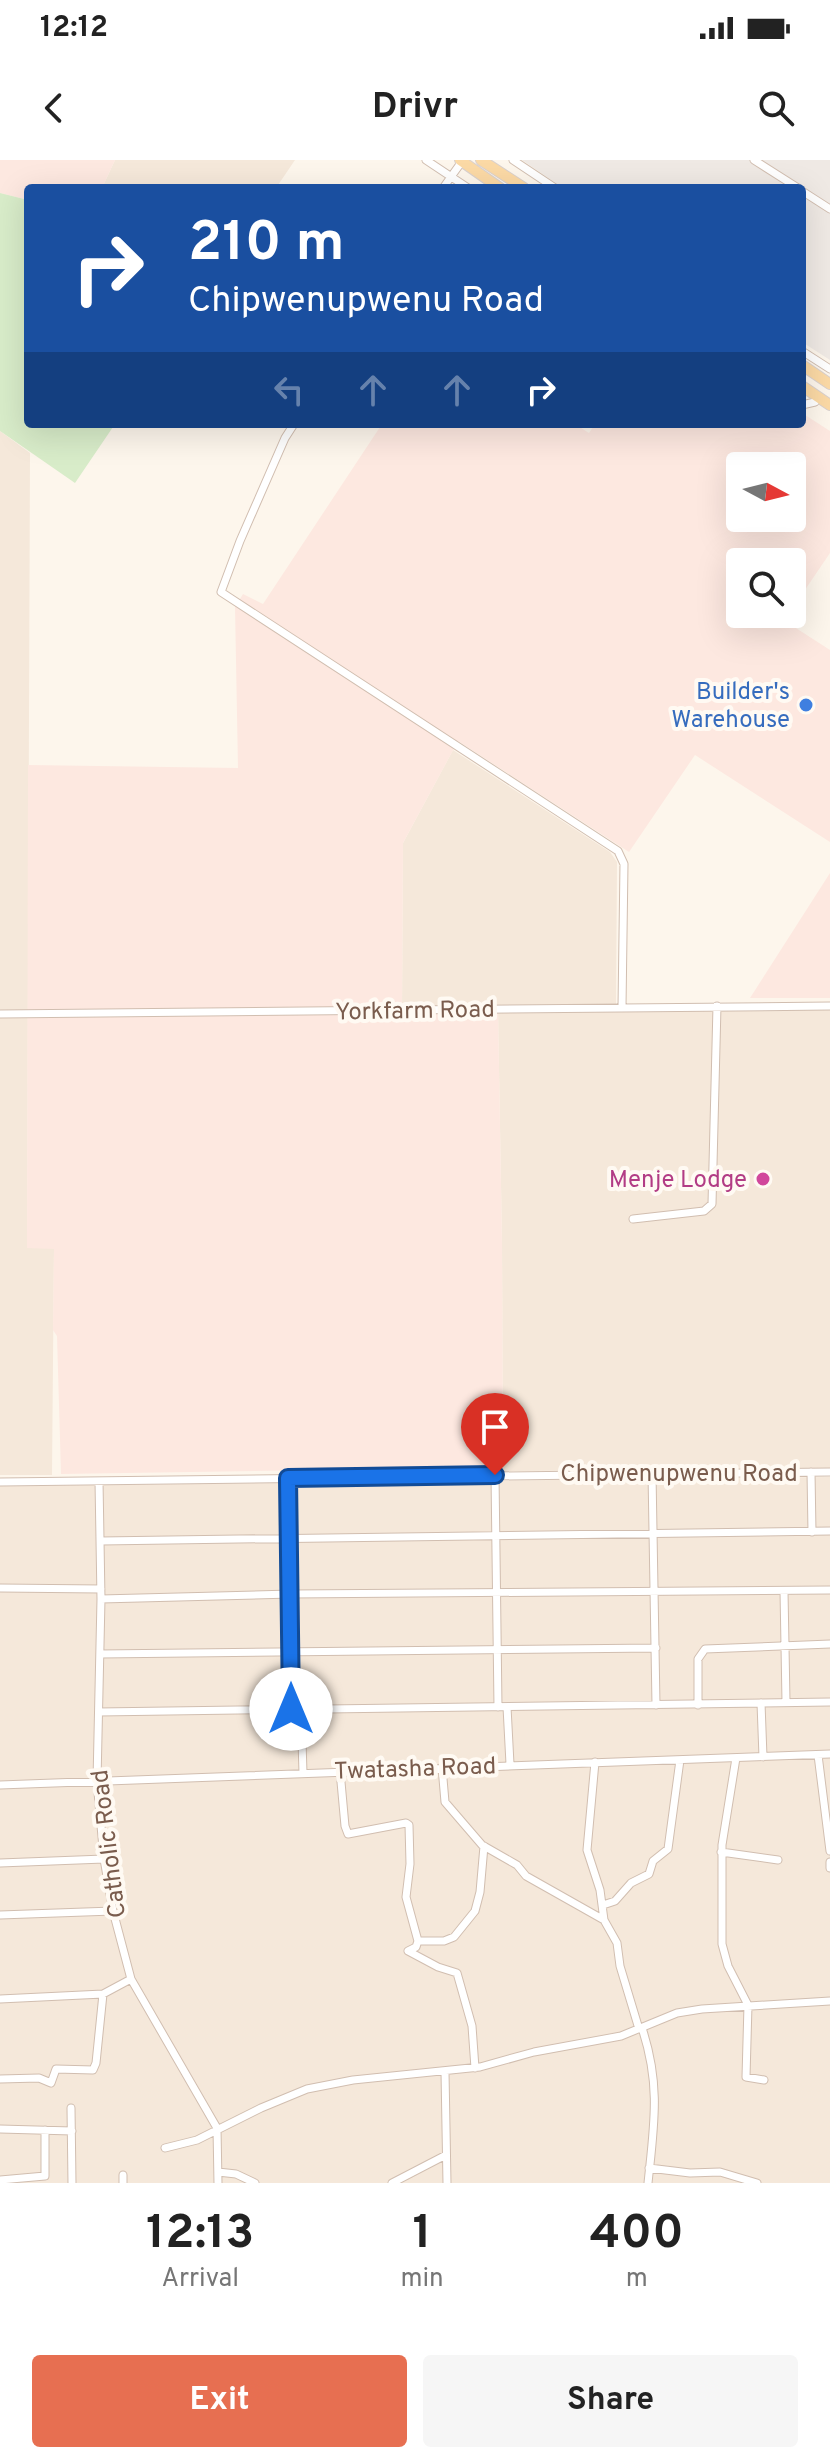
<!DOCTYPE html>
<style>
:root{--surface:#fff;--page:#f6f6f6;--text:#222;--muted:#767676;--accent:#e76f51}
body{margin:0;font-family:Overpass,sans-serif;background:var(--page);color:var(--text);height:100vh;display:flex;flex-direction:column;font-size:30px;white-space:nowrap}
*{box-sizing:border-box;margin:0}
p{font-size:26px;color:var(--muted)}
.icon{flex:none;width:44px;height:44px;fill:none;stroke:currentColor;stroke-width:2;stroke-linecap:round;stroke-linejoin:round}
.map{position:relative;height:2023px;overflow:hidden}
.drawer{display:flex;flex-direction:column;background:var(--surface);flex:1}
.drawer>*{flex:none}
.top-card{position:absolute;left:24px;top:24px;width:782px;height:244px;border-radius:8px;box-shadow:0 8px 32px #0002;background:#1a4fa0;color:#fff;overflow:hidden}
.needle{width:52px;rotate:97deg}
.fabs{position:absolute;left:726px;top:292px;display:grid;gap:16px}
.fabs a{display:grid;place-items:center;width:80px;height:80px;border-radius:8px;background:var(--surface);box-shadow:0 8px 32px #0002;font-size:40px}
.pin{position:absolute;display:grid;place-items:center;width:68px;height:68px;color:#fff;margin:-82px -34px;border-radius:50% 50% 50% 0;rotate:-45deg;box-shadow:0 0 8px #0007}
.pin .icon{rotate:45deg}
.me{position:absolute;width:88px;margin:-44px;rotate:0deg;stroke-linejoin:round;filter:drop-shadow(0 0 6px #0008)}
.turn{display:flex;align-items:center;gap:28px;height:168px;padding:0 32px;font-size:36px}
.turn .icon{width:104px;height:104px;stroke-width:2.5}
.turn b{display:block;font-size:56px;line-height:68px}
.lanes{display:flex;align-items:center;height:76px;padding:0 32px;background:#0003;justify-content:center;gap:40px;direction:ltr}
.lanes .off{opacity:.35}
.eta{display:flex;justify-content:space-evenly;align-items:center;height:136px;text-align:center}
.eta b{font-size:48px;font-weight:700;line-height:56px}
.button{display:flex;gap:16px;margin-top:auto;padding:16px 32px}
.button a{flex:1;height:92px;border-radius:8px;background:var(--accent);color:#fff;font-size:32px;font-weight:700;line-height:92px;text-align:center}
.button a+a{background:var(--page);color:var(--text)}
.status{display:flex;justify-content:space-between;align-items:center;height:56px;padding:0 40px;background:var(--surface);direction:ltr}
.status svg{height:22px;fill:currentColor}
header{display:flex;justify-content:space-between;align-items:center;height:104px;padding:0 32px;background:var(--surface);font-size:36px;font-weight:700}
.map>svg:first-child{display:block}
.residential{fill:#f5e8da}
.commercial{fill:#fde8e0;fill-rule:evenodd}
.industrial{fill:#efe9e4}
.green{fill:#d8ecc9}
.lines{fill:none;stroke-linecap:round;stroke-linejoin:round}
.street-casing{stroke:#d1beb0;stroke-width:9}
.primary-casing{stroke:#dad1cd;stroke-width:12}
.street{stroke:#fff;stroke-width:7}
.primary{stroke:#fbd9a5;stroke-width:10}
.route-casing{stroke:#114b97;stroke-width:20}
.route{stroke:#1a73e8;stroke-width:14}
.shop-dot{fill:#3f7fe0;stroke:#fffaf3;stroke-width:3}
.hotel-dot{fill:#d1479c;stroke:#fffaf3;stroke-width:3}
.labels{text-anchor:middle;stroke-width:8;stroke-linejoin:round;paint-order:stroke}
.shop-label{font-size:24px;fill:#366cbe;stroke:#fffaf3;text-anchor:end}
.street-label{font-size:24px;fill:#7a5c4d;stroke:#fffaf3}
.hotel-label{font-size:24px;fill:#b23c85;stroke:#fffaf3;text-anchor:end}
</style>
<div class="status"><b>12:12</b><svg viewBox="0 0 49 12"><path d="M0 12V9h3v3zM5 12V6h3v6zM10 12V3h3v9zM15 12V0h3v12zM26 1h20v11H26zM47 4h2v5h-2z"/></svg></div>
<header><svg class="icon" aria-label="back" viewBox="0 0 24 24"><path d="M15 5l-7 7 7 7"/></svg>Drivr<svg class="icon" aria-label="search" viewBox="0 0 24 24"><circle cx="10" cy="10" r="6"/><path d="M15 15l6 6"/></svg></header>
<div class="map">
<svg width="830" height="2023" viewBox="0 0 830 2023">
<rect width="100%" height="100%" fill="#fdf6ec"/>
<path class="residential" d="M115 0H295L276 28H102Z
M0 271 30 293 27 1087 54 1088 52 1315H0Z
M453 590 610 692 617 702 616 847 830 846V1309L503 1311 502 1083 498 850H402L403 683Z
M830 1317V2023H0V1326Z"/>
<path class="commercial" d="M0 0H115L102 28H28V40L0 33Z
M802 253 830 271V393L792 449V402H740V454H789L785 461 830 490V682L695 595 629 692 458 581 403 683 402 850 498 849 502 1083 503 1311 383 1309 61 1314 57 1176 53 1170 54 1089 27 1088 28 605 238 608 235 447 243 434 263 444 382 264H575L589 273 595 264H802ZM740 306H792V358H740Z
M830 713V838H749H750Z"/>
<path class="industrial" d="M522 0H830V200L802 182V28H563Z"/>
<path class="green" d="M0 33 28 40V264H115L75 323 0 271Z"/>
<g class="lines">
<defs>
<path id="street" d="M426 0 468 28
M513 0 555 28
M754 0 798 28
M443 28 463 0
M802 31 830 49
M802 191 830 209
M802 245 815 242
M294 264 285 278 240 381 221 432 618 691 624 704 622 847
M0 854 830 846
M633 1059 704 1051 712 1044 717 846
M811 1312 812 1372
M652 1313 656 1545
M495 1315 498 1547
M288 1318 291 1549
M99 1321 101 1439 97 1621 104 1699 113 1751 131 1819 217 1968 218 2023
M0 1322 830 1312
M101 1381 830 1371
M0 1428 101 1429
M784 1431 786 1542
M101 1439 291 1434 830 1430
M100 1494 656 1488
M761 1543 763 1597
M698 1545V1499L705 1489 830 1484
M507 1547 510 1604
M301 1548 303 1613
M99 1552 830 1542
M818 1595 830 1691
M736 1598 722 1685V1784L728 1806 748 1845 746 1917 764 1920
M595 1602 587 1690 600 1730 604 1760 617 1783 620 1806 639 1869
M442 1607 445 1642 482 1685 517 1705 526 1716 604 1760
M340 1611 345 1666 348 1674 406 1663 409 1665 410 1704 406 1737 418 1781 416 1787 408 1791 438 1807 457 1813 472 1866 475 1908
M0 1625 830 1594
M721 1692 778 1700
M830 1702V1708
M0 1703 104 1699
M603 1745 615 1741 631 1723 649 1714 653 1701 668 1689 680 1600
M0 1755 113 1751
M418 1781H444L454 1777 475 1751 480 1732 484 1686
M0 1839 103 1834 131 1819
M642 1868C661 1925 654 1965 648 2023
M445 1912 447 2023
M0 1919 39 1918 51 1923 56 1909 93 1910 96 1903 103 1834
M71 1948 72 2023
M0 1969 72 1971
M165 1988 197 1980 261 1948 307 1929 353 1920 480 1907 534 1892 621 1876 677 1853 702 1849 830 1841
M649 2008 690 2013 720 2012 757 2023
M218 2012 236 2014 255 2023
M123 2015V2023
M0 2020 45 2016V1970
M392 2023 446 1995"/>
<path id="primary" d="M460 0 500 28
M481 0 524 28
M802 205 830 224
M802 226 830 245"/>
</defs>
<use href="#street" class="street-casing"/>
<use href="#primary" class="primary-casing"/>
<use href="#street" class="street"/>
<use href="#primary" class="primary"/>
</g>
<g class="lines">
<defs>
<path id="route" d="M291 1549 288 1318 495 1315"/>
</defs>
<use href="#route" class="route-casing"/>
<use href="#route" class="route"/>
</g>
<circle class="shop-dot" cx="806" cy="545" r="8"/>
<circle class="hotel-dot" cx="763" cy="1019" r="8"/>
<g class="labels">
<g class="shop-label">
<text x="790" y="539">Builder's<tspan x="790" dy="28">Warehouse</tspan></text>
</g>
<g class="street-label">
<text transform="translate(415 850) rotate(-1)" y="8">Yorkfarm Road</text>
<text x="679" y="1321">Chipwenupwenu Road</text>
<text transform="translate(415 1608) rotate(-2)" y="8">Twatasha Road</text>
<text transform="translate(108 1684) rotate(-97)" y="8">Catholic Road</text>
</g>
<g class="hotel-label">
<text x="747" y="1027">Menje Lodge</text>
</g>
</g>
</svg>
<div class="fabs">
<a><svg class="needle" viewBox="-14 -14 28 28"><path d="M0-13l5 13h-10z" fill="#e53935"/><path d="M0 13l5-13h-10z" fill="#767676"/></svg></a>
<a><svg class="icon" aria-label="search" viewBox="0 0 24 24"><circle cx="10" cy="10" r="6"/><path d="M15 15l6 6"/></svg></a>
</div>
<div class="pin" style="left:495px;top:1315px;background:#d93025"><svg class="icon" aria-label="arrive" viewBox="0 0 24 24"><path d="M6 21V4h12l-3 4 3 4H6"/></svg></div>
<svg class="me" style="left:291px;top:1549px" viewBox="-20 -20 40 40"><circle r="19" fill="#fff"/><path d="M0-13L10 11 0 6-10 11z" fill="#1a73e8"/></svg>
<div class="top-card">
<div class="turn"><svg class="icon" aria-label="right" viewBox="0 0 24 24"><path d="M7 20v-9h11M14 6l5 5-5 5"/></svg><div><b>210 m</b>Chipwenupwenu Road</div></div>
<div class="lanes"><svg class="icon off" aria-label="left" viewBox="0 0 24 24"><path d="M17 20v-9H6M10 6l-5 5 5 5"/></svg><svg class="icon off" aria-label="ahead" viewBox="0 0 24 24"><path d="M12 20V5M6 11l6-6 6 6"/></svg><svg class="icon off" aria-label="ahead" viewBox="0 0 24 24"><path d="M12 20V5M6 11l6-6 6 6"/></svg><svg class="icon" aria-label="right" viewBox="0 0 24 24"><path d="M7 20v-9h11M14 6l5 5-5 5"/></svg></div>
</div>
</div>
<section class="drawer">
<div class="eta">
<div><b>12:13</b><p>Arrival</p></div>
<div><b>1</b><p>min</p></div>
<div><b>400</b><p>m</p></div>
</div>
<div class="button"><a>Exit</a><a>Share</a></div>
</section>
